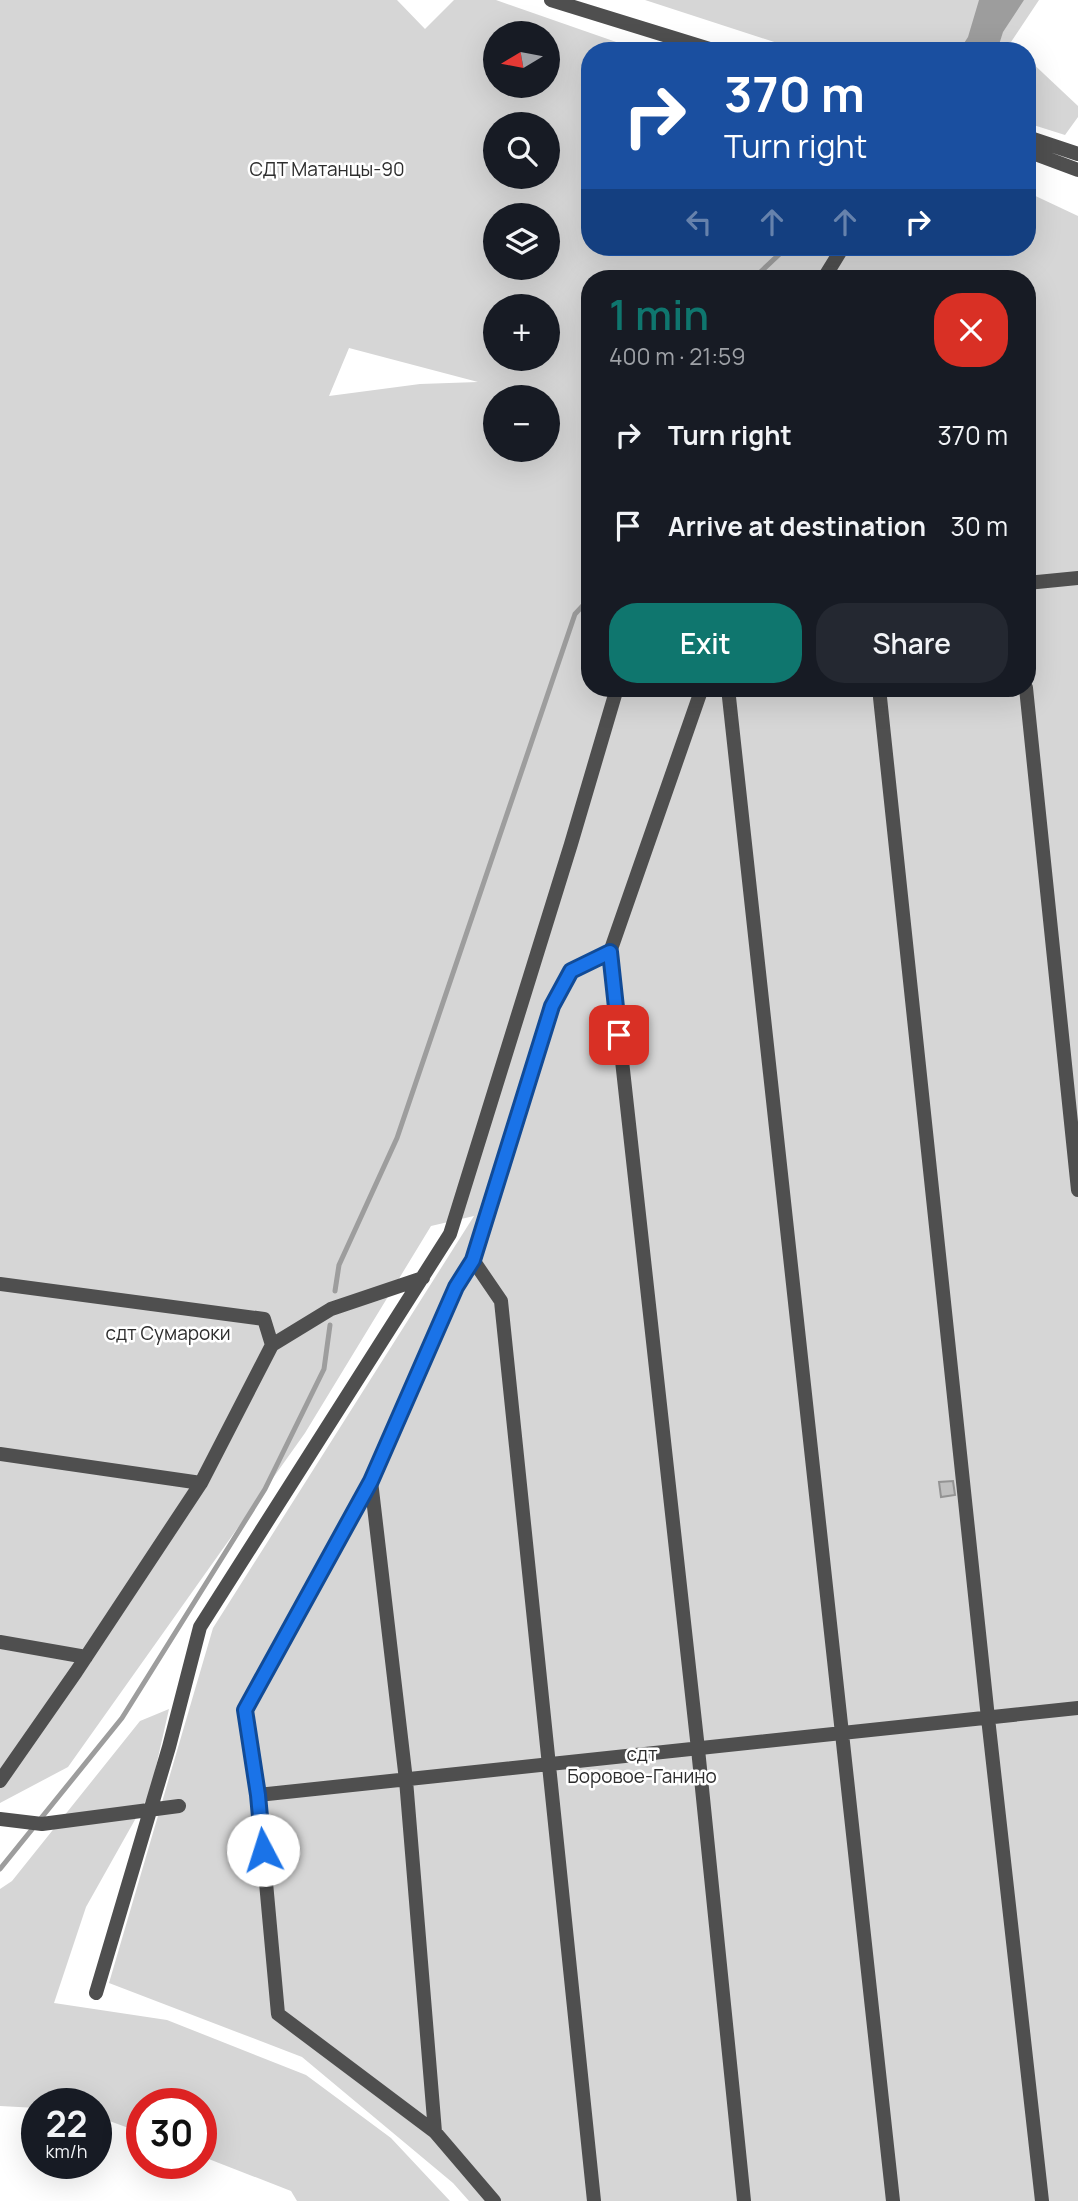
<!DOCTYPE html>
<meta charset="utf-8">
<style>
:root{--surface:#171b24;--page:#242831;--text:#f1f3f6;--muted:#9ea1a6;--accent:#0f766e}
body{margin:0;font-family:Manrope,sans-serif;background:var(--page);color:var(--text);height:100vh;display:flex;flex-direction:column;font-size:26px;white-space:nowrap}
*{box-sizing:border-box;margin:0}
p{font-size:23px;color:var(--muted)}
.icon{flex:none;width:38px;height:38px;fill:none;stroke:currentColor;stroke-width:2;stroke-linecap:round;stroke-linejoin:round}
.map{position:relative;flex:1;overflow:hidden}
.panel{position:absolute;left:581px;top:270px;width:455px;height:427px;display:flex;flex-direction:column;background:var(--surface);border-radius:28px;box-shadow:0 7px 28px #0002}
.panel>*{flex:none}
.guide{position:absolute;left:581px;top:42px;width:455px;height:214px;border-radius:28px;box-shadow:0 7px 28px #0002;background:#1a4fa0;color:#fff;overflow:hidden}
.needle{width:46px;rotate:260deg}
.tools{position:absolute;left:483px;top:21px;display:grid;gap:14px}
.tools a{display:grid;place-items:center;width:77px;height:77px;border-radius:50%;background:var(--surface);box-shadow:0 7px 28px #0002;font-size:35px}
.speed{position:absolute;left:21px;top:2088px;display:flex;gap:14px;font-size:35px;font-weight:700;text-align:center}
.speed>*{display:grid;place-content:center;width:91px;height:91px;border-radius:50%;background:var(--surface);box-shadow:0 7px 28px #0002;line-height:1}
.speed small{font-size:18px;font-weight:400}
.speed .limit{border:10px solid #d22;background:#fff;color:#111}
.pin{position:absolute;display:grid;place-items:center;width:60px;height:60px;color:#fff;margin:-30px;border-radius:14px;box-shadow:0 4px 10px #0006}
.me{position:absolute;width:77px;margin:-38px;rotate:355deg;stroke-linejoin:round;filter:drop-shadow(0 0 5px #0008)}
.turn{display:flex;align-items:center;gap:24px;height:147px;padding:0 28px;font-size:32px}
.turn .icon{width:91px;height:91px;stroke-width:2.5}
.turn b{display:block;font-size:49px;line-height:60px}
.lanes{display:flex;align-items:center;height:66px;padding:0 28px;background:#0003;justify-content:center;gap:35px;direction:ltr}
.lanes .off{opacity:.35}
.round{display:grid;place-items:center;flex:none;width:74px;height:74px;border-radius:28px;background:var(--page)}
.headline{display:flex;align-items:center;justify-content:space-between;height:119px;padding:0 28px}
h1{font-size:42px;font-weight:600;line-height:52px;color:var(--accent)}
.primary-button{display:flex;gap:14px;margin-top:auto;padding:14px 28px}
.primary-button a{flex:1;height:80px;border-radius:28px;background:var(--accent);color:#fff;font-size:28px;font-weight:600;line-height:80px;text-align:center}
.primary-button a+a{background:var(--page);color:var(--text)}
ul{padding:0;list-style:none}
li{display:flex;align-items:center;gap:21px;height:91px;padding:0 28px}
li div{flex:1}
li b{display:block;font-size:26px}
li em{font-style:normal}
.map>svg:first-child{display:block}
.green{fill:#d6d6d6;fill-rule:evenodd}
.water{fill:#9d9d9d}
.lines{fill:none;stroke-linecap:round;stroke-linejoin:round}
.stream{stroke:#9d9d9d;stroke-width:5}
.building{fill:#bfbfbf;stroke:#939393;stroke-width:2}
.minor{stroke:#4f4f4f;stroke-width:14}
.route-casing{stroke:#114b97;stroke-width:18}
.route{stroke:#1a73e8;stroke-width:12}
.labels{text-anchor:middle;stroke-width:5;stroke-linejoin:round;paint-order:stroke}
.park-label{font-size:19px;fill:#2d2d2d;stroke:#fff}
</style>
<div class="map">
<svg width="1078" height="2201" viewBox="0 0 1078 2201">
<rect width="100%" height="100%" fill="#fff"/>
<path class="green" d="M0 0H397L425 29 454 0H496L642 51H590V247H1027V192L1078 216V2201H469L453 2183 302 2057 109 1983 213 1628 474 1216 431 1226 305 1433 68 1767 0 1803ZM495 33H548V86H495ZM495 124H548V177H495ZM495 215H548V268H495ZM590 278H1027V688H590ZM495 306H548V359H495ZM349 348 478 382 420 384 329 396ZM495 397H548V450H495Z
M645 0H1039L1011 42 1020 51H802Z
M1027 58 1078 106V117L1065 135 1027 123Z
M169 1709 150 1793 86 1907 54 2003 167 2020 306 2075 391 2138 450 2201H297L291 2191 201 2156V2104H142V2133L96 2116V2104H37V2108L0 2106V1889L12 1881 140 1721Z"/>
<path class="water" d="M979 0H1024L1003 32 997 51H959L968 37Z"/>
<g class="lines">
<path class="stream" d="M754 278 787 247
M335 1291 339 1265 397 1138 575 614 590 598
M0 1869 122 1718 265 1489 324 1369 330 1325"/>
</g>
<path class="building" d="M953 1481 955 1495 941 1497 939 1482Z"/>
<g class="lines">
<path class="minor" d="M551 0 716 51
M1027 137 1078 154
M1027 151 1078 170
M824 278 843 247
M1027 583 1078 578
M702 688 610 952 698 1749 744 2201
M728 688 893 2201
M879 688 988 1718 1042 2201
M1026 688 1078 1190
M473 1260 501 1301 594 2201
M0 1284 264 1319 272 1345
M0 1454 201 1483
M371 1481 406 1780 435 2132
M0 1642 86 1657
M0 1781 76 1672 201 1483 272 1345 331 1309 423 1278
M258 1795 1078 1708
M0 1819 42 1824 179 1806
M96 1993 169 1747 200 1627 450 1234 571 844 617 688
M494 2201 435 2132 278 2014 258 1795 245 1710 371 1481 456 1287 473 1260 552 1006 571 971 610 952"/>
</g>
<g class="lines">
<defs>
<path id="route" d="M263 1850 258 1795 245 1710 371 1481 456 1287 473 1260 552 1006 571 971 610 952 619 1035"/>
</defs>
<use href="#route" class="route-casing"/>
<use href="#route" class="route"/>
</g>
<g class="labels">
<g class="park-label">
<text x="327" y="176">СДТ Матанцы-90</text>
<text x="168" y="1340">сдт Сумароки</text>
<text x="642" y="1761">сдт<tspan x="642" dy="22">Боровое-Ганино</tspan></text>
</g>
</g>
</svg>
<div class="tools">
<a><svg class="needle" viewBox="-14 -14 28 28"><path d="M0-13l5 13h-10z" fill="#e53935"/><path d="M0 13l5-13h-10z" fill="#9ea1a6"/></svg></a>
<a><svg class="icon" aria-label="search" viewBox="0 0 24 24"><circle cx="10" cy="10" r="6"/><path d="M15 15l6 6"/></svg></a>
<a><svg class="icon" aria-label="layers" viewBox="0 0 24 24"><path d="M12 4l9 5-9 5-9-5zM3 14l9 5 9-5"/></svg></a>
<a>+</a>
<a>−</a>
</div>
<div class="speed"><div>22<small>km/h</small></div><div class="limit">30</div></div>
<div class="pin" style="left:619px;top:1035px;background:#d93025"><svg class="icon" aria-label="arrive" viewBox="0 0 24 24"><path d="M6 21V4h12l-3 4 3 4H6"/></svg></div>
<svg class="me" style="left:263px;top:1850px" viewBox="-20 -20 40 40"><circle r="19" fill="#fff"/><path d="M0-13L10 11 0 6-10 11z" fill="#1a73e8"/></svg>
<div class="guide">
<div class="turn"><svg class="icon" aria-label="right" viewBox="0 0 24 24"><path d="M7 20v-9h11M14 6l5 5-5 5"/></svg><div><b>370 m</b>Turn right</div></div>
<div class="lanes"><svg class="icon off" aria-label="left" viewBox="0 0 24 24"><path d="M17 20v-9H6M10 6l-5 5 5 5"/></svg><svg class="icon off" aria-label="ahead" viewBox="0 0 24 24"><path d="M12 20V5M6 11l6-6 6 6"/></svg><svg class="icon off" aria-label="ahead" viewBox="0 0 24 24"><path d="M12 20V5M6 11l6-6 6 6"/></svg><svg class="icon" aria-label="right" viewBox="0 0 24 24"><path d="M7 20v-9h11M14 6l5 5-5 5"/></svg></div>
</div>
<section class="panel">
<div class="headline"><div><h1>1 min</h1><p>400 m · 21:59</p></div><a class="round" style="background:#d93025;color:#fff"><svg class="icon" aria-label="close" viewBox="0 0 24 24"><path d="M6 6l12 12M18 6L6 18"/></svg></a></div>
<ul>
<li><svg class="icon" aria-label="right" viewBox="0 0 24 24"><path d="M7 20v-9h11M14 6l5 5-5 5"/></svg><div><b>Turn right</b></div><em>370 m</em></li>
<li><svg class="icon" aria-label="arrive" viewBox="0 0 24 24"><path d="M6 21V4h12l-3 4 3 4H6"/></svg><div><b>Arrive at destination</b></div><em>30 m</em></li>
</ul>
<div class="primary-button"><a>Exit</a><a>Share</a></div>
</section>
</div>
